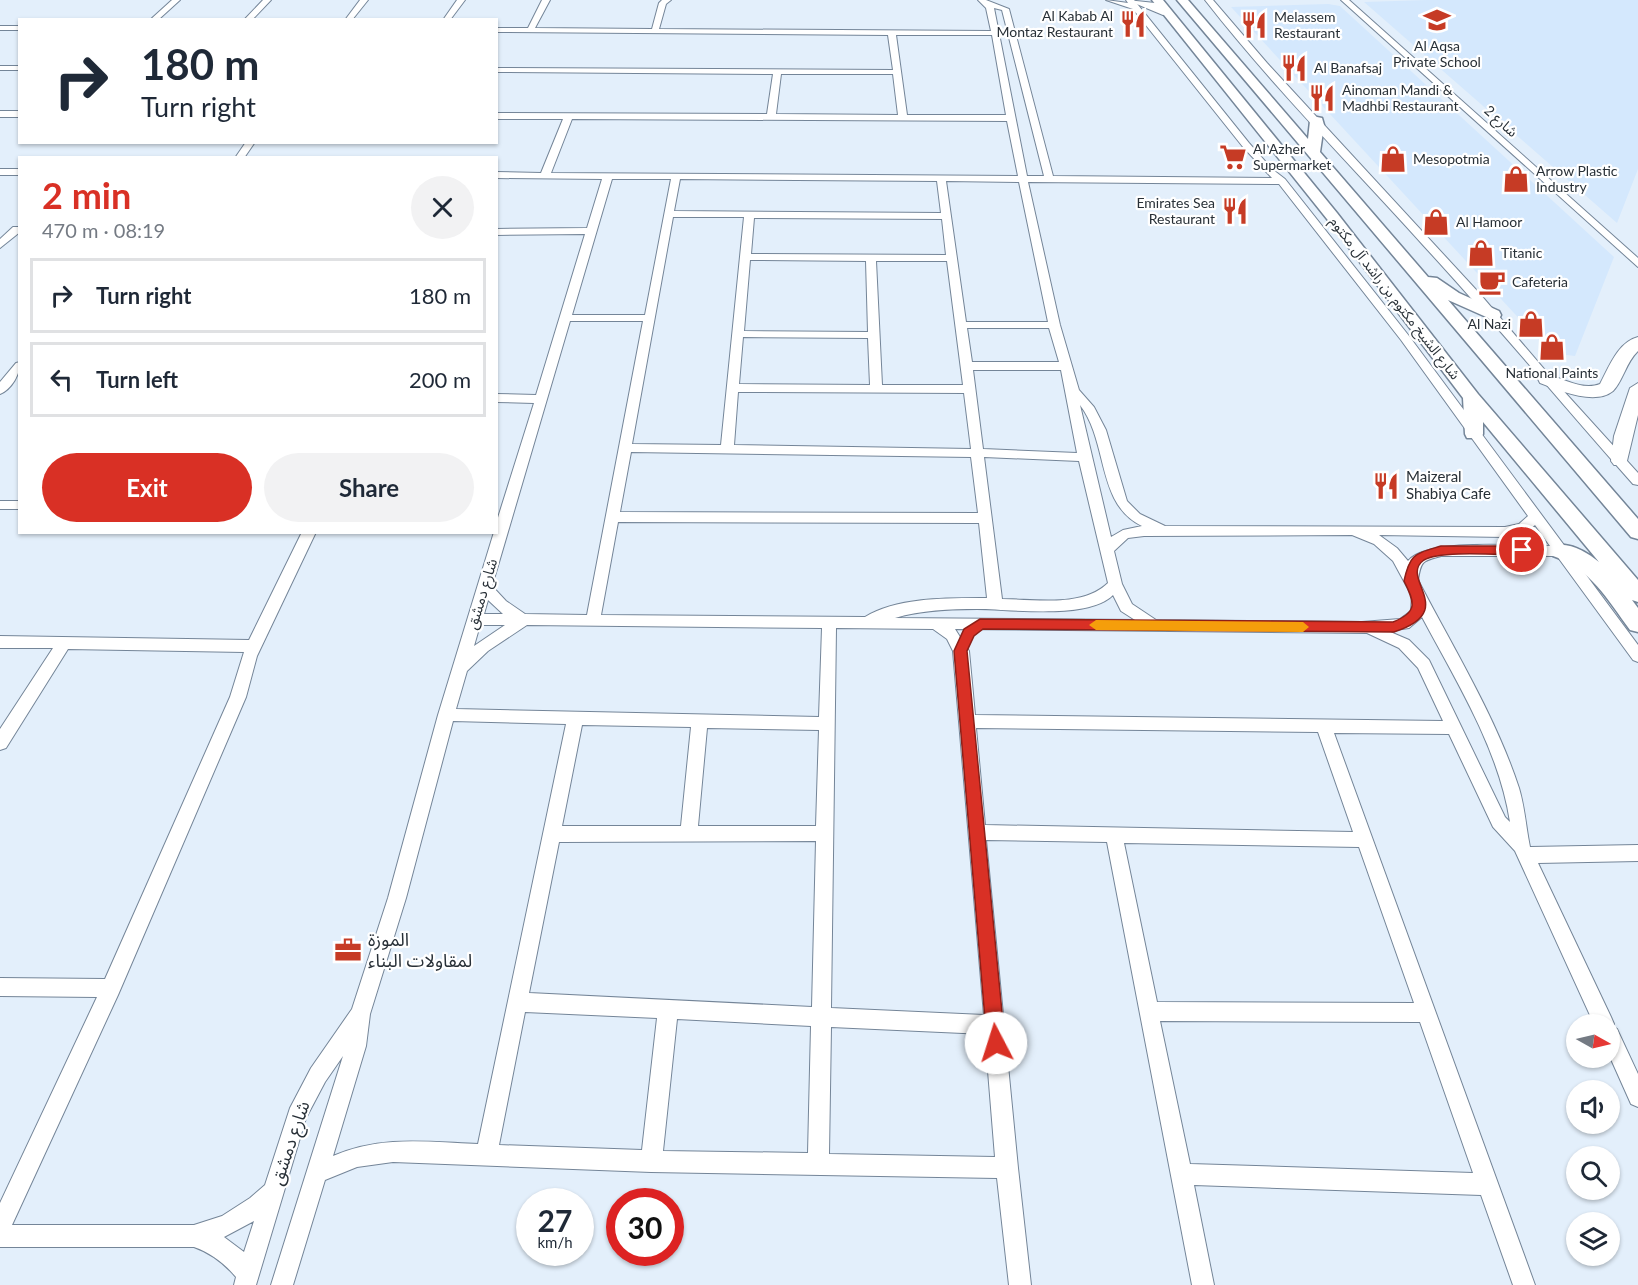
<!DOCTYPE html>
<meta charset="utf-8">
<style>
:root{--surface:#fff;--page:#f2f2f3;--text:#1f2937;--muted:#747a83;--line:#e0e1e3;--accent:#d93025}
body{margin:0;font-family:Lato,"Noto Sans Arabic",sans-serif;background:var(--page);color:var(--text);height:100vh;display:flex;flex-direction:column;font-size:22px;white-space:nowrap}
*{box-sizing:border-box;margin:0}
p{font-size:20px;color:var(--muted)}
.icon{flex:none;width:33px;height:33px;fill:none;stroke:currentColor;stroke-width:2;stroke-linecap:round;stroke-linejoin:round}
.map{position:relative;flex:1;overflow:hidden}
.panel{position:absolute;left:18px;top:156px;width:480px;height:378px;display:flex;flex-direction:column;background:var(--surface);border-radius:0px;box-shadow:0 2px 4px #0004}
.panel>*{flex:none}
.guide{position:absolute;left:18px;top:18px;width:480px;height:126px;border-radius:0px;box-shadow:0 2px 4px #0004;background:#fff;color:var(--text);overflow:hidden}
.needle{width:39px;rotate:98deg}
.controls{position:absolute;left:1566px;top:1014px;display:grid;gap:12px}
.controls a{display:grid;place-items:center;width:54px;height:54px;border-radius:50%;background:var(--surface);box-shadow:0 2px 4px #0004;font-size:30px}
.speed{position:absolute;left:516px;top:1188px;display:flex;gap:12px;font-size:30px;font-weight:700;text-align:center}
.speed>*{display:grid;place-content:center;width:78px;height:78px;border-radius:50%;background:var(--surface);box-shadow:0 2px 4px #0004;line-height:1}
.speed small{font-size:15px;font-weight:400}
.speed .limit{border:9px solid #d22;background:#fff;color:#111}
.pin{position:absolute;display:grid;place-items:center;width:51px;height:51px;color:#fff;margin:-26px;border:3px solid #fff;border-radius:50%;box-shadow:0 2px 6px #0007}
.me{position:absolute;width:66px;margin:-33px;rotate:355deg;stroke-linejoin:round;filter:drop-shadow(0 0 4px #0008)}
.turn{display:flex;align-items:center;gap:21px;height:126px;padding:0 24px;font-size:27px}
.turn .icon{width:78px;height:78px;stroke-width:2.5}
.turn b{display:block;font-size:42px;line-height:51px}
.round{display:grid;place-items:center;flex:none;width:63px;height:63px;border-radius:32px;background:var(--page)}
.headline{display:flex;align-items:center;justify-content:space-between;height:102px;padding:0 24px}
h1{font-size:36px;font-weight:700;line-height:45px;color:var(--accent)}
.primary-button{display:flex;gap:12px;margin-top:auto;padding:12px 24px}
.primary-button a{flex:1;height:69px;border-radius:36px;background:var(--accent);color:#fff;font-size:24px;font-weight:700;line-height:69px;text-align:center}
.primary-button a+a{background:var(--page);color:var(--text)}
ul{padding:0;list-style:none}
li{display:flex;align-items:center;gap:18px;height:75px;margin:0 12px 9px;padding:0 12px;border:3px solid var(--line);border-radius:0px}
li div{flex:1}
li b{display:block;font-size:22px}
li em{font-style:normal}
.map>svg:first-child{display:block}
.built{fill:#d4e8fd}
.lines{fill:none;stroke-linecap:round;stroke-linejoin:round}
.street-casing{stroke:#748598;stroke-width:2}
.secondary-casing{stroke:#748598;stroke-width:2}
.primary-casing{stroke:#748598;stroke-width:3}
.street{fill:#fff;fill-rule:evenodd}
.secondary{fill:#fff;fill-rule:evenodd}
.primary{fill:#fff;fill-rule:evenodd}
.route{fill:#d93025;stroke:#8d1f18;stroke-width:1.5}
.slow{fill:#f59e0b}
.labels{text-anchor:middle;stroke-width:4.5;stroke-linejoin:round;paint-order:stroke}
.far-poi-label{font-size:14px;fill:#283037;stroke:#fff;text-anchor:start}
.far-street-label{font-size:14px;fill:#283037;stroke:#fff}
.poi-label{font-size:15px;fill:#283037;stroke:#fff;text-anchor:start}
.street-label{font-size:15px;fill:#283037;stroke:#fff}
.near-poi-label{font-size:18px;fill:#283037;stroke:#fff;text-anchor:start}
.near-street-label{font-size:18px;fill:#283037;stroke:#fff}
</style>
<div class="map">
<svg width="1638" height="1285" viewBox="0 0 1638 1285">
<rect width="100%" height="100%" fill="#e3effb"/>
<path class="built" d="M1427 0H1638V169L1617 223 1364 2Z
M1328 4 1340 6 1614 257 1575 356 1551 353 1231 7Z"/>
<g class="lines">
<defs>
<path id="street" d="M172 0H180L158 20H150Z
M263 0H271L252 20H244Z
M360 0H368L352 20H345Z
M457 0H465L450 20H443Z
M542 0H550L535 28 652 29 659 3 662 0H671L666 4 659 29 991 31 986 8 978 0H986L1009 9 1053 176 1272 178 1243 147 1133 9 1106 0 1128 3 1126 0H1134L1249 143 1272 169 1285 179 1409 336 1638 645V662L1633 660 1557 556H1441C1423 561 1421 560 1418 580 1453 648 1495 715 1519 788 1525 808 1526 828 1530 847L1638 845V861L1538 863 1611 1017 1614 1024 1612 1027 1617 1029 1638 1074V1107L1631 1104 1610 1057V1024H1594L1515 851 1493 827 1449 734 1334 733 1535 1285H1513L1481 1195 1194 1185 1214 1285H1192L1107 842 986 840 1018 1168 1031 1285H1009L997 1178 651 1172 393 1162 357 1167 325 1180 293 1285H271L343 1056 325 1082 306 1118 256 1285H234L236 1277C224 1263 211 1253 194 1247H0V1203L97 997 0 996V978L105 979 230 697 244 652 68 649 6 748 0 750V729L53 648H0V636L249 640 302 532H316L257 656 246 697 118 995 12 1225H194L222 1216 250 1198 265 1185 290 1108 311 1068 352 1009 388 898 438 715 494 532H496V524L534 403 496 402V394L536 395 585 234 496 235V229L587 228 602 179 496 178V172L541 173 563 119H496V113L767 114 773 74 496 72V68L893 70 888 35 496 32V28H528ZM994 8 1002 10 1044 176H1027ZM896 35H992L1006 115H907ZM781 74H893L898 115 776 114ZM572 119 1007 121 1018 176 551 173ZM612 179H671L645 315H572ZM680 179 937 181 941 213 674 211ZM946 181 1019 182 1048 322H966ZM1028 182 1279 184 1401 340 1528 516 1519 524 1505 527 1165 526 1140 514 1127 501 1106 430 1094 407 1079 390 1060 325ZM673 217H744L721 445 632 444ZM754 218 942 219 946 255 751 254ZM750 260 866 261 868 332 744 331ZM876 261H947L963 385H882ZM570 321H643L587 615 525 614 506 601 492 586ZM967 328H1049L1059 362H972ZM743 337 868 338 870 385 739 384ZM973 370H1061L1077 453 983 449ZM738 392 964 393 971 449 734 445ZM1080 405C1109 443 1096 504 1142 526L1123 530 1111 537ZM631 452 971 457 978 513 620 512ZM984 457 1079 461 1108 583C1082 608 1035 599 1002 599ZM618 522 979 523 987 598C949 598 898 597 865 617L601 615ZM1535 525 1550 546C1519 546 1426 538 1408 561L1397 548 1379 535 1505 537 1528 531ZM1352 535 1374 544 1393 561 1412 596 1411 611 1400 619 1362 622 1156 620 1132 604 1122 584 1114 551 1128 538 1144 536ZM1113 595 1121 611 1135 620 895 618C921 610 950 609 977 609 1011 609 1088 620 1113 595ZM488 600 503 614H484ZM1422 617C1456 681 1499 749 1510 822L1505 817 1429 660 1409 640 1388 631 1409 628ZM480 625H505L474 646ZM527 625 822 628 819 717 456 709 467 671 488 651ZM836 628 933 629 947 639 953 651 984 1015 831 1008ZM955 629 1367 633 1399 648 1418 668 1443 721 975 715 969 651ZM453 721 566 724 478 1144C427 1142 381 1135 333 1156L366 1046 370 1014 406 898ZM582 725 691 727 681 826H562ZM707 728 819 730 816 826H698ZM976 728 1318 732 1353 832 985 825ZM816 841 812 1007 529 993 559 842ZM1124 843 1359 847 1414 1003 1157 1002ZM525 1012 657 1018 642 1150 499 1145ZM677 1019 811 1026 808 1153 663 1151ZM1160 1021 1420 1022 1473 1173 1190 1164ZM831 1027 985 1034 995 1157 829 1154ZM254 1221 244 1252 224 1237Z
M1205 0H1213L1267 63 1480 294 1550 376 1638 473V485L1633 484C1563 405 1495 323 1423 245 1350 164 1272 86 1205 0Z
M1341 0H1349L1638 258V267Z
M0 26H20V30H0Z
M0 66H20V70H0Z
M0 111H20V117H0Z
M246 142H255L244 158H235Z
M0 169H20V175H0Z
M13 227H20V232L0 248V239Z
M20 362C20 374 12 389 0 394V382L16 363Z
M0 501H20V509H0Z"/>
<path id="secondary" d="M1127 0 1155 3 1172 13 1163 15Z
M1638 337V351C1626 362 1623 381 1613 391 1595 406 1558 390 1540 383L1538 379 1546 374C1563 378 1582 391 1600 384 1609 367 1618 342 1638 337Z
M1638 383V415L1626 465H1614L1611 461 1614 436 1630 388Z"/>
<path id="primary" d="M1152 0H1163L1337 213 1478 394 1638 580V602L1632 600 1638 608V632L1630 630C1608 600 1590 568 1553 556L1550 551 1553 546C1568 541 1587 552 1599 562L1483 422V434L1481 438H1467L1465 434 1463 398 1327 219Z
M1177 0H1188L1308 139 1310 121 1317 117 1322 118 1324 125 1320 152 1428 277 1437 278 1459 293 1499 311 1501 315 1499 319 1493 320 1448 300 1638 519V539L1631 537Z"/>
</defs>
<use href="#street" class="street-casing"/>
<use href="#secondary" class="secondary-casing"/>
<use href="#primary" class="primary-casing"/>
<use href="#street" class="street"/>
<use href="#secondary" class="secondary"/>
<use href="#primary" class="primary"/>
</g>
<path class="route" d="M1441 546H1522L1528 550 1522 555C1501 555 1440 550 1424 560 1398 578 1460 611 1394 632L983 629 974 636 967 651 1005 1043 1002 1049 996 1052 990 1049 987 1043 954 651 964 629 980 619 1393 622C1418 612 1415 603 1404 581 1410 553 1415 554 1441 546Z"/>
<path class="slow" d="M1096 620 1303 622 1309 627 1303 632 1096 630 1089 625Z"/>
<defs>
<symbol id="school-bare" viewBox="-9 -9 18 18"><path d="M0-5L7-2L0 1L-7-2ZM-4 1L0 2.5L4 1V4Q0 6-4 4Z" fill="#c63b25" stroke="#fff" stroke-width="2.5" paint-order="stroke"/></symbol>
<symbol id="restaurant-bare" viewBox="-9 -9 18 18"><path d="M-5-6h1v4h1v-4h1v4h1v-4h1v5L-1.5 .5V6h-2V.5L-5-1ZM5-6V6H3V1.5H1.5Q1.5-4 5-6Z" fill="#c63b25" stroke="#fff" stroke-width="2.5" paint-order="stroke"/></symbol>
<symbol id="supermarket-bare" viewBox="-9 -9 18 18"><path d="M-6-5.5h2.5l.6 2H6L4.5 2H-2.5L-4.4-4H-6ZM-1.5 3.2a1.3 1.3 0 1 0 .1 0ZM3 3.2a1.3 1.3 0 1 0 .1 0Z" fill="#c63b25" stroke="#fff" stroke-width="2.5" paint-order="stroke"/></symbol>
<symbol id="shop-bare" viewBox="-9 -9 18 18"><path d="M-5-2.5h2.3a2.7 3.5 0 0 1 5.4 0H5L5.5 6h-11ZM-1.5-2.5h3a1.5 2.3 0 0 0-3 0Z" fill="#c63b25" stroke="#fff" stroke-width="2.5" paint-order="stroke"/></symbol>
<symbol id="cafe-bare" viewBox="-9 -9 18 18"><path d="M-5.5-4.5H6V0H3Q3 3.5 0 3.5H-2.5Q-5.5 3.5-5.5 0ZM3-3.2v2h1.7v-2ZM-6 4.5H4V6H-6Z" fill="#c63b25" stroke="#fff" stroke-width="2.5" paint-order="stroke"/></symbol>
<symbol id="office-bare" viewBox="-9 -9 18 18"><path d="M-6-3h4V-5.5h4V-3h4V5H-6ZM-1-4.5V-3h2v-1.5ZM-6 0V1H6V0Z" fill="#c63b25" stroke="#fff" stroke-width="2.5" paint-order="stroke"/></symbol>
</defs>
<g fill-rule="evenodd">
<use href="#school-bare" x="1418" y="1" width="38" height="38"/>
<use href="#restaurant-bare" x="1114" y="5" width="38" height="38"/>
<use href="#restaurant-bare" x="1235" y="6" width="38" height="38"/>
<use href="#restaurant-bare" x="1275" y="49" width="38" height="38"/>
<use href="#restaurant-bare" x="1303" y="79" width="38" height="38"/>
<use href="#supermarket-bare" x="1214" y="138" width="38" height="38"/>
<use href="#shop-bare" x="1374" y="140" width="38" height="38"/>
<use href="#shop-bare" x="1497" y="160" width="38" height="38"/>
<use href="#restaurant-bare" x="1216" y="192" width="38" height="38"/>
<use href="#shop-bare" x="1417" y="203" width="38" height="38"/>
<use href="#shop-bare" x="1462" y="234" width="38" height="38"/>
<use href="#cafe-bare" x="1473" y="263" width="38" height="38"/>
<use href="#shop-bare" x="1512" y="305" width="38" height="38"/>
<use href="#shop-bare" x="1533" y="328" width="38" height="38"/>
<use href="#restaurant-bare" x="1367" y="467" width="38" height="38"/>
<use href="#office-bare" x="329" y="931" width="38" height="38"/>
</g>
<g class="labels">
<g class="far-poi-label">
<text x="1113" y="21" text-anchor="end">Al Kabab Al<tspan x="1113" dy="16">Montaz Restaurant</tspan></text>
<text x="1274" y="22">Melassem<tspan x="1274" dy="16">Restaurant</tspan></text>
<text x="1437" y="51" text-anchor="middle">Al Aqsa<tspan x="1437" dy="16">Private School</tspan></text>
<text x="1314" y="73">Al Banafsaj</text>
<text x="1342" y="95">Ainoman Mandi &amp;<tspan x="1342" dy="16">Madhbi Restaurant</tspan></text>
<text x="1253" y="154">Al Azher<tspan x="1253" dy="16">Supermarket</tspan></text>
<text x="1413" y="164">Mesopotmia</text>
<text x="1536" y="176">Arrow Plastic<tspan x="1536" dy="16">Industry</tspan></text>
<text x="1215" y="208" text-anchor="end">Emirates Sea<tspan x="1215" dy="16">Restaurant</tspan></text>
<text x="1456" y="227">Al Hamoor</text>
<text x="1501" y="258">Titanic</text>
<text x="1512" y="287">Cafeteria</text>
<text x="1511" y="329" text-anchor="end">Al Nazi</text>
<text x="1552" y="378" text-anchor="middle">National Paints</text>
</g>
<g class="far-street-label">
<text transform="translate(1501 121) rotate(42)" y="5">شارع 2</text>
<text transform="translate(1395 298) rotate(52)" y="5">شارع الشيخ مكتوم بن راشد آل مكتوم</text>
</g>
<g class="poi-label">
<text x="1406" y="482">Maizeral<tspan x="1406" dy="17">Shabiya Cafe</tspan></text>
</g>
<g class="street-label">
<text transform="translate(482 594) rotate(-73)" y="5">شارع دمشق</text>
</g>
<g class="near-poi-label">
<text x="368" y="946">الموزة<tspan x="368" dy="21">لمقاولات البناء</tspan></text>
</g>
<g class="near-street-label">
<text transform="translate(290 1143) rotate(-71)" y="6">شارع دمشق</text>
</g>
</g>
</svg>
<div class="controls">
<a><svg class="needle" viewBox="-14 -14 28 28"><path d="M0-13l5 13h-10z" fill="#e53935"/><path d="M0 13l5-13h-10z" fill="#747a83"/></svg></a>
<a><svg class="icon" aria-label="sound" viewBox="0 0 24 24"><path d="M4 9h4l5-4v14l-5-4H4zM17 9q2 3 0 6"/></svg></a>
<a><svg class="icon" aria-label="search" viewBox="0 0 24 24"><circle cx="10" cy="10" r="6"/><path d="M15 15l6 6"/></svg></a>
<a><svg class="icon" aria-label="layers" viewBox="0 0 24 24"><path d="M12 4l9 5-9 5-9-5zM3 14l9 5 9-5"/></svg></a>
</div>
<div class="speed"><div>27<small>km/h</small></div><div class="limit">30</div></div>
<div class="pin" style="left:1522px;top:550px;background:#d93025"><svg class="icon" aria-label="arrive" viewBox="0 0 24 24"><path d="M6 21V4h12l-3 4 3 4H6"/></svg></div>
<svg class="me" style="left:996px;top:1043px" viewBox="-20 -20 40 40"><circle r="19" fill="#fff"/><path d="M0-13L10 11 0 6-10 11z" fill="#d93025"/></svg>
<div class="guide">
<div class="turn"><svg class="icon" aria-label="right" viewBox="0 0 24 24"><path d="M7 20v-9h11M14 6l5 5-5 5"/></svg><div><b>180 m</b>Turn right</div></div>
</div>
<section class="panel">
<div class="headline"><div><h1>2 min</h1><p>470 m · 08:19</p></div><a class="round"><svg class="icon" aria-label="close" viewBox="0 0 24 24"><path d="M6 6l12 12M18 6L6 18"/></svg></a></div>
<ul>
<li><svg class="icon" aria-label="right" viewBox="0 0 24 24"><path d="M7 20v-9h11M14 6l5 5-5 5"/></svg><div><b>Turn right</b></div><em>180 m</em></li>
<li><svg class="icon" aria-label="left" viewBox="0 0 24 24"><path d="M17 20v-9H6M10 6l-5 5 5 5"/></svg><div><b>Turn left</b></div><em>200 m</em></li>
</ul>
<div class="primary-button"><a>Exit</a><a>Share</a></div>
</section>
</div>
